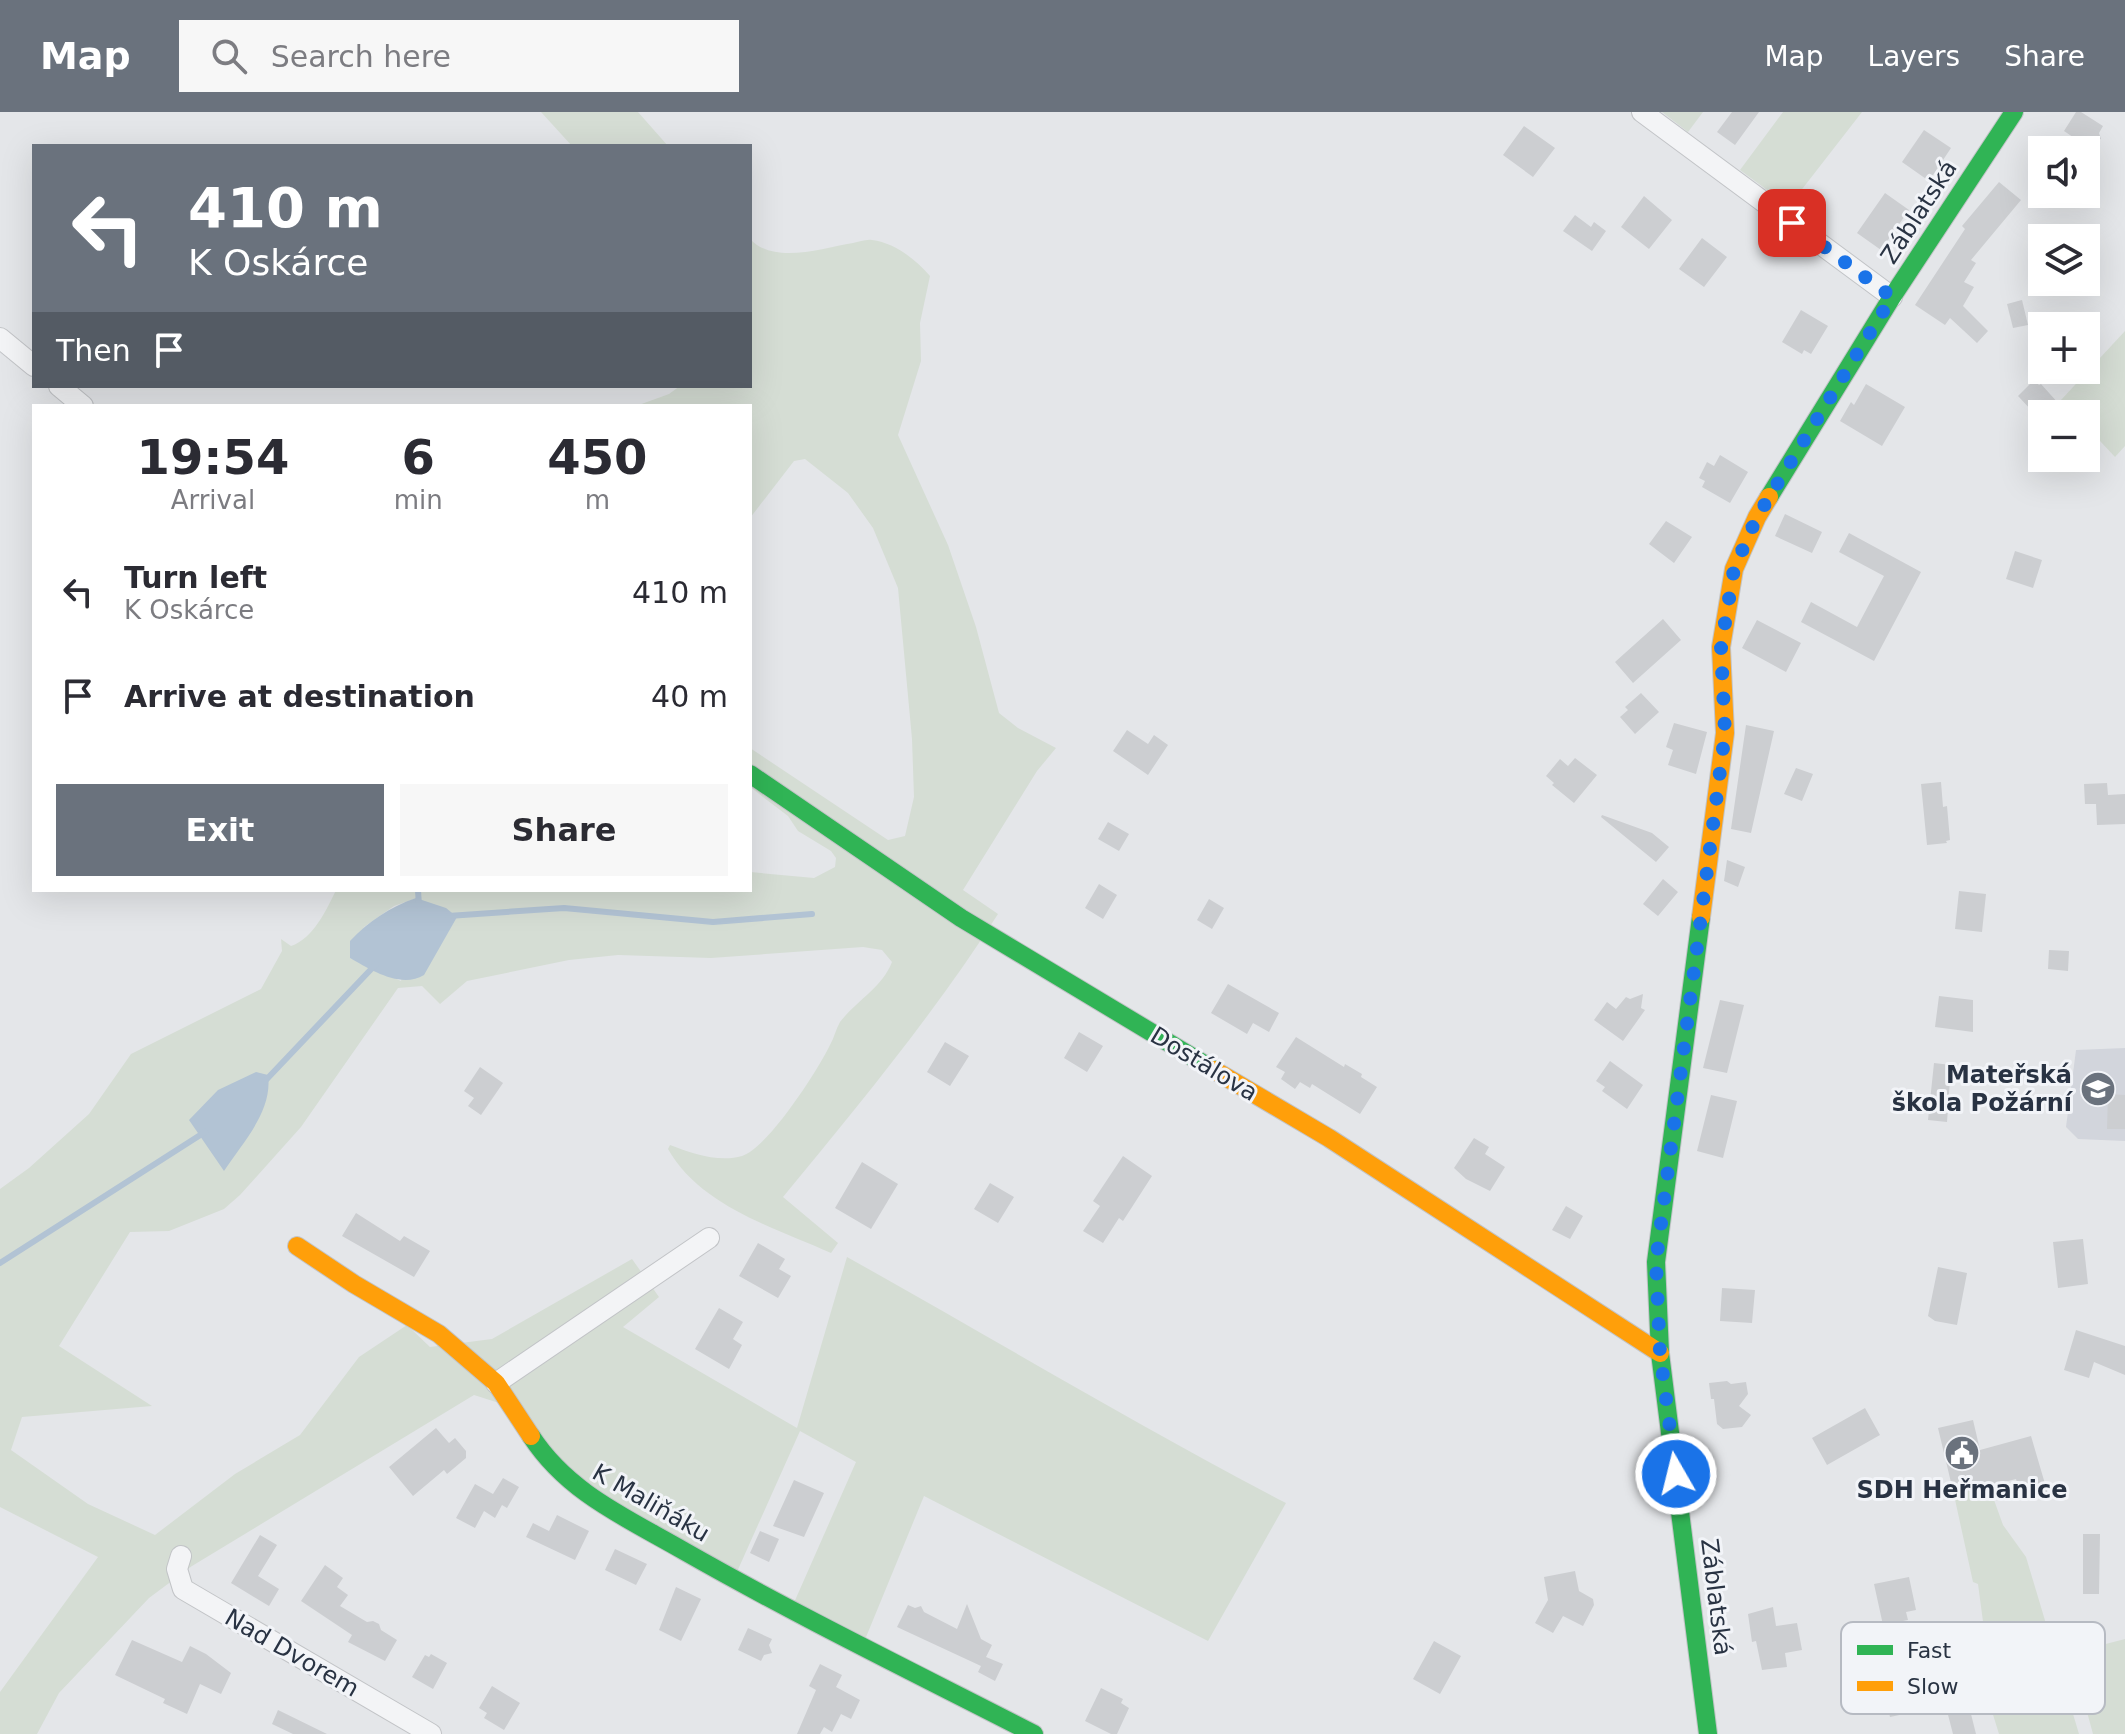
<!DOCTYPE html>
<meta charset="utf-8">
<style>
:root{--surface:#fff;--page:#f7f7f7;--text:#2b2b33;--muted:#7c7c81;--accent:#6a727d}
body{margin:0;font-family:"DejaVu Sans",sans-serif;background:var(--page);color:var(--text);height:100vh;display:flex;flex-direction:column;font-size:30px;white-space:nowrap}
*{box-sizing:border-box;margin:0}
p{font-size:26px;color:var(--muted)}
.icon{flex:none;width:44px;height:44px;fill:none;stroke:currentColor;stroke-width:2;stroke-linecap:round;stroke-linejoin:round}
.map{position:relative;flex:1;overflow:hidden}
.sheet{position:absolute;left:32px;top:292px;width:720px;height:488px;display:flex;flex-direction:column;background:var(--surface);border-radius:0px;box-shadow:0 8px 32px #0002}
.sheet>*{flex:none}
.top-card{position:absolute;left:32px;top:32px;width:720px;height:244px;border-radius:0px;box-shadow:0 8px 32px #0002;background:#6a727d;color:#fff;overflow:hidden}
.buttons{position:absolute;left:2028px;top:24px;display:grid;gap:16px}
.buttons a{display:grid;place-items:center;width:72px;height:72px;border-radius:0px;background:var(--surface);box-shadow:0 8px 32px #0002;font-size:40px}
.pin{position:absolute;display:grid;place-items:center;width:68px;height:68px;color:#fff;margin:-34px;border-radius:16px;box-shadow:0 4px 12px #0006}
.me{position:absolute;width:88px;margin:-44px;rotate:352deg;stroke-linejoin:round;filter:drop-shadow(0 0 6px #0008)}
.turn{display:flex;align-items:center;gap:28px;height:168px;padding:0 24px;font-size:36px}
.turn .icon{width:104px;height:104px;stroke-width:2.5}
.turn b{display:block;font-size:56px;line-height:68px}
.then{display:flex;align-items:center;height:76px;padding:0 24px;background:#0003;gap:16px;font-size:30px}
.eta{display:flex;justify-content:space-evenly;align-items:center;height:136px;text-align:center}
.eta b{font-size:48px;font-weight:800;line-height:56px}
.action{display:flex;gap:16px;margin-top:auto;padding:16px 24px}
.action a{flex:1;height:92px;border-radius:0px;background:var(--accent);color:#fff;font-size:32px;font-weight:800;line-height:92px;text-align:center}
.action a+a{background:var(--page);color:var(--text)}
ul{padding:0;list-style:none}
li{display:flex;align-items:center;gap:24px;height:104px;padding:0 24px}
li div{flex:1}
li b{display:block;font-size:30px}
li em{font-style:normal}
header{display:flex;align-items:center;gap:48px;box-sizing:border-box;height:112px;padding:0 40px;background:var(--accent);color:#fff}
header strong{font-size:38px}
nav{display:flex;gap:44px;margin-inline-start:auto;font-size:28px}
.search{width:560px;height:72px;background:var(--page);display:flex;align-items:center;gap:20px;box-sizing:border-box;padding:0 28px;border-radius:0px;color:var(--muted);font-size:30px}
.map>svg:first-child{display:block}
.built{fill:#d2d5dc}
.green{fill:#d5ddd4;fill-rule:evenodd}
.water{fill:#b2c3d4}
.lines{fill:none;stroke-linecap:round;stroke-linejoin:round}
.stream{stroke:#b2c3d4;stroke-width:6}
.building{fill:#ccced1}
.street-casing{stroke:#c2c4c7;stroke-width:22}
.fast-casing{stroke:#c2c4c7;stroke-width:20}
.slow-casing{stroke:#c2c4c7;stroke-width:20}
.street{stroke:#f3f4f6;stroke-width:20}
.fast{stroke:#30b455;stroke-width:18}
.slow{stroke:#ff9f0a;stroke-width:18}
.route{stroke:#1a73e8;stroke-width:14;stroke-dasharray:0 25.2}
.labels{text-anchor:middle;stroke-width:6;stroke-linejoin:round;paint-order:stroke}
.street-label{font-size:24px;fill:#293343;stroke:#f2f4f8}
.poi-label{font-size:24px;font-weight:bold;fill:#293343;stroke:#f2f4f8;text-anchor:end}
.key{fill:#f2f4f8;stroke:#b6bac2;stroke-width:2}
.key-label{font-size:22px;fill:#293343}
</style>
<header>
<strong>Map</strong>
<div class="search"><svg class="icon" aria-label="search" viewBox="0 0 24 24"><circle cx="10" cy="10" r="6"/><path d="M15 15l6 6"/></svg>Search here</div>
<nav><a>Map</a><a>Layers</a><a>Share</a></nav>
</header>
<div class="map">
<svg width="2125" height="1622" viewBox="0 0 2125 1622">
<rect width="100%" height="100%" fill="#e4e6e9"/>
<path class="built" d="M2125 936V1029L2078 1027 2066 1015 2076 938Z"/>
<path class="green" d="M541 0H638L668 34H572Z
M1662 0H1703L1688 20Z
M1783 0H1862L1789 94 1740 58Z
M750 127C774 153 822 136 853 131 859 130 866 127 872 128 895 131 915 147 930 164L920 211 921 249 898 323 948 433 976 515 999 601 1018 616 1056 636 1037 659 963 778 998 802C934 902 858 994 783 1085L838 1131 831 1141C775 1116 700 1094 668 1037L670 1033C691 1041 719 1051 742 1044 768 1036 818 958 830 933 834 926 836 917 840 910 857 888 882 876 892 850L882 838 863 835 711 846 618 843 569 848 467 869 440 892 422 874 398 876 301 1015 240 1083 224 1097 169 1119 130 1120 59 1234 152 1294 22 1305 11 1338 88 1392 155 1423 235 1362 300 1323 359 1245 407 1213 430 1235 492 1227 632 1147 659 1185 623 1215 797 1316 847 1145C994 1227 1136 1313 1286 1391L1208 1529 924 1384 864 1530 793 1493 856 1350 800 1319 736 1462 587 1377 518 1297 474 1283 192 1454 149 1486 59 1581 37 1622H0V1580L98 1445 0 1395V1077L29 1056 89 1002 131 942 261 877 282 839 281 827 291 834C313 827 327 797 336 778H750V760L814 766 835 755 836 746 831 739 798 719 788 704 750 675V636L888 728 905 724 914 685 912 627 898 476 873 416 848 381 805 347 794 349 750 406V294H636L669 282 680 274H750ZM417 786 401 869 350 846 364 815 394 794Z
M2125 219V334L2115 345 2086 314V302H2075L2061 288Z
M1989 1374 2003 1413 2026 1445 2079 1622H1999L1973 1538V1529L1989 1527 1984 1517 1978 1472 1973 1470 1954 1383Z
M2125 1527V1622H2093L2071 1541Z"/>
<path class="water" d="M416 786 446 796 457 805 424 863C401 877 371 858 350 846V829C369 809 390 795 416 786Z
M256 960 268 963C273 999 243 1030 224 1059L189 1008 218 978Z"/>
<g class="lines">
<path class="stream" d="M418 778 419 794
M448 804 564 796 713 810 812 802
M265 969 376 852
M0 1151 205 1020"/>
</g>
<path class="building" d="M1732 0H1759L1735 33 1717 20Z
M2076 0H2081L2103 14 2099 21 2101 27 2094 28 2089 36 2064 19Z
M1524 14 1555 36 1533 65 1503 43Z
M1924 18 1951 36 1929 69 1902 50Z
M1999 70 2021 88 1971 148 1976 151 1964 170 1974 175 1963 194 1988 219 1977 231 1950 206 1945 213 1915 193 1965 117 1962 114Z
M1885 81 1909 98 1881 138 1857 121Z
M1644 84 1672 108 1649 137 1621 115Z
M1575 103 1591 115 1594 110 1606 119 1592 139 1563 119Z
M1702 126 1727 145 1704 175 1679 157Z
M2022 188 2028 213 2013 216 2007 192Z
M1801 198 1828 214 1811 242 1804 238 1802 242 1782 230Z
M2034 268 2039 273 2041 272 2068 302H2035L2018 284Z
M1866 272 1905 295 1882 334 1840 309 1851 290 1854 293Z
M1720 343 1748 360 1730 391 1702 375 1705 369 1699 366 1707 350 1714 354Z
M1785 402 1822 420 1812 441 1775 424Z
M1666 409 1692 425 1674 451 1649 432Z
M1849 421 1921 460 1874 549 1801 510 1811 490 1857 515 1884 464 1839 440Z
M2015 439 2042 448 2033 476 2006 467Z
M1663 507 1681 528 1633 571 1615 550Z
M1757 508 1801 531 1786 560 1742 536Z
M1641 581 1659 600 1635 622 1620 605 1628 598 1625 595Z
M1674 611 1707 620 1696 662 1668 653 1673 638 1666 635Z
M1746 613 1774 619 1751 721 1731 717Z
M1127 618 1148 632 1154 623 1168 633 1148 663 1113 639Z
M1575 646 1597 663 1574 691 1552 673 1554 671 1546 664 1560 647 1568 654Z
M1796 656 1813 662 1802 689 1784 682Z
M1941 670 1943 695 1947 694 1950 728 1946 729 1947 731 1927 733 1921 672Z
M2107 671 2108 683 2125 682V712L2097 713 2096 692H2085L2084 672Z
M1602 703 1652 721 1669 735 1656 750 1601 705Z
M1108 710 1129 722 1119 739 1098 727Z
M1727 748 1745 755 1738 775 1724 769Z
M1663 767 1678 780 1658 804 1643 792Z
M1099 772 1117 783 1103 807 1085 796Z
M1959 779 1986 782 1982 820 1955 817Z
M1209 787 1224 796 1212 817 1197 808Z
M2049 838 2069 839 2068 859 2048 857Z
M1228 872 1279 901 1269 920 1253 911 1247 922 1211 901Z
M1643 882 1641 896 1645 898 1623 929 1594 908 1607 890 1616 897 1626 885 1630 887Z
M1939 884 1973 888V920L1935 915Z
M1720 888 1744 893 1727 961 1703 956Z
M1079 920 1103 934 1087 960 1064 946Z
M1296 925 1344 955 1345 952 1362 962 1361 965 1377 975 1360 1002 1312 972 1310 976 1300 970 1295 977 1281 967 1285 960 1276 955Z
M945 930 969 944 950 974 927 960Z
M1610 949 1643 973 1627 997 1602 979 1605 975 1596 969Z
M1934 951 1951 953 1947 1010 1928 1008Z
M480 955 503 971 481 1003 468 994 474 986 464 979Z
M2108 982 2125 983V1017H2107Z
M1711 983 1737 989 1723 1046 1697 1039Z
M1474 1026 1489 1035 1485 1042 1505 1055 1490 1079 1466 1067 1454 1056Z
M1123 1044 1152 1064 1123 1109 1119 1106 1103 1131 1083 1119 1100 1094 1093 1089Z
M862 1050 898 1072 871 1117 835 1096Z
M990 1071 1014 1085 998 1111 974 1097Z
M1566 1094 1583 1104 1570 1127 1552 1118Z
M356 1101 400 1129 404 1124 430 1139 414 1165 342 1124Z
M2083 1127 2088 1172 2058 1176 2053 1130Z
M758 1131 785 1147 779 1157 791 1164 778 1186 739 1164Z
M1938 1155 1967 1161 1957 1213 1935 1209 1928 1204Z
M1722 1176 1755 1178 1752 1211 1720 1209Z
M719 1196 743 1210 733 1227 742 1233 729 1257 695 1237Z
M2076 1218 2125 1234V1263L2094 1250 2089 1266 2064 1258Z
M1727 1269 1731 1272 1746 1270 1748 1282 1739 1294 1751 1303 1742 1315 1723 1317 1717 1312 1714 1287H1711L1709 1271Z
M1865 1296 1880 1323 1827 1353 1812 1326Z
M1973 1308 1980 1338 2031 1324 2048 1382 2023 1389 2016 1367 1954 1383 1938 1316Z
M436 1316 449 1331 455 1326 466 1339V1346L447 1362 444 1358 413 1384 389 1355Z
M503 1366 519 1375 507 1396 502 1393 495 1406 484 1399 475 1416 456 1406 475 1372 493 1382Z
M794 1368 824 1381 804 1425 773 1414Z
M557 1403 589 1419 575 1448 526 1425 533 1411 549 1419Z
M760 1419 779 1427 769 1450 750 1441Z
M2083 1422H2100L2099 1482H2083Z
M260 1423 277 1433 258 1464 279 1477 269 1494 231 1471Z
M615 1437 647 1452 636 1473 605 1458Z
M325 1453 343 1466 337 1475 348 1483 340 1494 367 1510 373 1509 379 1512 381 1518 397 1528 385 1549 348 1530 352 1523 301 1489Z
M1575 1459 1579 1479 1593 1487 1594 1493 1583 1514 1563 1504 1553 1521 1535 1511 1548 1488 1544 1465Z
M1909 1465 1916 1498 1906 1500 1908 1508 1883 1513 1874 1472Z
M676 1475 701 1487 681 1529 659 1518Z
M967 1492 981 1527 992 1533 986 1545 1003 1552 995 1569 978 1560 981 1554 897 1515 908 1493 915 1496 921 1494 924 1500 957 1517Z
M1773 1495 1776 1514 1797 1511 1802 1538 1785 1541 1787 1555 1762 1558 1756 1529 1752 1530 1748 1502Z
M748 1516 772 1527 769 1533 772 1541 764 1543 761 1549 738 1538Z
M132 1528 182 1550 190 1534 206 1542 231 1561 221 1582 200 1572 187 1602 163 1591 165 1587 115 1563Z
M1434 1529 1461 1544 1440 1582 1413 1567Z
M431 1542 447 1551 433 1577 412 1565 425 1543 429 1545Z
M820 1552 842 1563 836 1575 860 1588 851 1607 841 1602 832 1620 824 1615 820 1622H797L816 1578 809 1574Z
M1914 1552 1923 1598 1890 1605 1886 1589 1893 1588 1889 1573 1894 1572 1890 1557Z
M492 1574 520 1591 504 1618 484 1606 487 1601 479 1596Z
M1101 1576 1123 1587 1121 1591 1129 1596 1117 1622H1111L1085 1609Z
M1968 1590 1976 1622H1953L1946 1595Z
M278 1598 327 1622H293L272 1612Z"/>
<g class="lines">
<defs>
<path id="street" d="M1642 0 1892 185
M0 226 34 254
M59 274 83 294
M496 1271 709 1126
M181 1444 177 1457 183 1477 431 1622"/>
<path id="fast" d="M1769 385 1892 185 2014 0
M750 662 961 806 1214 958
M1701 805 1656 1150 1660 1241 1708 1622
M531 1324C568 1381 627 1406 684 1439 798 1504 917 1562 1034 1622"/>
<path id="slow" d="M1701 805 1725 621 1721 535 1734 457 1757 405 1769 385
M1214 958 1329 1026 1660 1241
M297 1134 354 1172 439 1222 496 1271 531 1324"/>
</defs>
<use href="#street" class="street-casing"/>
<use href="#fast" class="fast-casing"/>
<use href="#slow" class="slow-casing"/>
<use href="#street" class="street"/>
<use href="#fast" class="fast"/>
<use href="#slow" class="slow"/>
</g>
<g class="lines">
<path class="route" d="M1676 1362 1660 1241 1656 1150 1725 621 1721 535 1734 457 1757 405 1892 185 1792 111"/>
</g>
<defs>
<symbol id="school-disc" viewBox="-11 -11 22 22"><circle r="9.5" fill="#6a727d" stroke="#f2f4f8"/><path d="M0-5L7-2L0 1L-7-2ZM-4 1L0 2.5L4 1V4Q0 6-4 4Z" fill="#fff"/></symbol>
<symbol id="civic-disc" viewBox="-11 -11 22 22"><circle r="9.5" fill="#6a727d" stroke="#f2f4f8"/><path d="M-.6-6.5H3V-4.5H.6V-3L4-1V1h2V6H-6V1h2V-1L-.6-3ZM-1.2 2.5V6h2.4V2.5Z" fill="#fff"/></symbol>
</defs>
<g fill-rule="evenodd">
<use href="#school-disc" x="2078" y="957" width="40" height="40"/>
<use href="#civic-disc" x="1942" y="1321" width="40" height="40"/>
</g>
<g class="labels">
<g class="street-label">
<text transform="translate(1919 100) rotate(-57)" y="8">Záblatská</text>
<text transform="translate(1204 952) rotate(31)" y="8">Dostálova</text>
<text transform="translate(651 1391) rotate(30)" y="8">K Maliňáku</text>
<text transform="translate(1716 1485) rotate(83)" y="8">Záblatská</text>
<text transform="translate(292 1541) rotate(30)" y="8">Nad Dvorem</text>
</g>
<g class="poi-label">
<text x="2072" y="971">Mateřská<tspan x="2072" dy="28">škola Požární</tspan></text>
<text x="1962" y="1386" text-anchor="middle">SDH Heřmanice</text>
</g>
</g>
<rect x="1841" y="1510" width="264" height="92" rx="12" class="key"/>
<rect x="1857" y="1533" width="36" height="10" fill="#30b455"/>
<rect x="1857" y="1569" width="36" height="10" fill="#ff9f0a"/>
<g class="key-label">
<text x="1907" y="1546">Fast</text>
<text x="1907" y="1582">Slow</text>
</g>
</svg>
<div class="buttons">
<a><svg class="icon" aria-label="sound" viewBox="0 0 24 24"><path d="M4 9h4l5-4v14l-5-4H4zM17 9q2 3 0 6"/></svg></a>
<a><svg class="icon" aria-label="layers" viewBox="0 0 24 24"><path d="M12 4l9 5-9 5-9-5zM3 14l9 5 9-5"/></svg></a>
<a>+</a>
<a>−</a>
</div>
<div class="pin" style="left:1792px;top:111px;background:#d93025"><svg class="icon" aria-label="arrive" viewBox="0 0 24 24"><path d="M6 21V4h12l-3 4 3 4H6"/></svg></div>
<svg class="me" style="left:1676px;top:1362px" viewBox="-20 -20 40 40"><circle r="17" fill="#1a73e8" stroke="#fff" stroke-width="3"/><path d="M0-11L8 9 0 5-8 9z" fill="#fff"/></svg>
<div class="top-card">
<div class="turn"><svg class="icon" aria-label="left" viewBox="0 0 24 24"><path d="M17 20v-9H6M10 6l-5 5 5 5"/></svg><div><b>410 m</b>K Oskárce</div></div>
<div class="then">Then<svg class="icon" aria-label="arrive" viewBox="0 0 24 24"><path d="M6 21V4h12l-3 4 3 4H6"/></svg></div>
</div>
<section class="sheet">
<div class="eta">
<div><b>19:54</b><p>Arrival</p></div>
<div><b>6</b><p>min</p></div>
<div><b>450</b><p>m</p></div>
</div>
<ul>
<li><svg class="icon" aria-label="left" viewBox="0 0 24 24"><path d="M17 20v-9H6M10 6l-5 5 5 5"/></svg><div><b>Turn left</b><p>K Oskárce</p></div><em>410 m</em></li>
<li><svg class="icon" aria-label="arrive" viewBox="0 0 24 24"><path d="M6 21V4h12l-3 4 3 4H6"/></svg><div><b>Arrive at destination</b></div><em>40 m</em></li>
</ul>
<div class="action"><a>Exit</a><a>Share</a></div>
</section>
</div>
